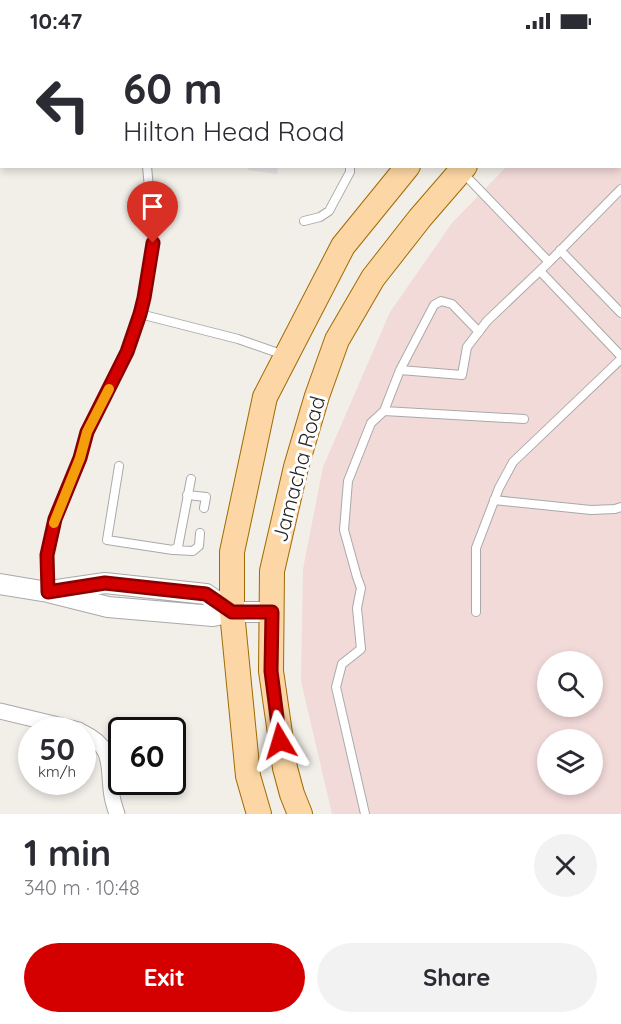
<!DOCTYPE html>
<meta charset="utf-8">
<style>
:root{--surface:#fff;--page:#f2f2f3;--text:#2b2b33;--muted:#7c7c81;--accent:#d40000}
body{margin:0;font-family:Quicksand,sans-serif;background:var(--page);color:var(--text);height:100vh;display:flex;flex-direction:column;font-size:22px;white-space:nowrap}
*{box-sizing:border-box;margin:0}
p{font-size:20px;color:var(--muted)}
.icon{flex:none;width:33px;height:33px;fill:none;stroke:currentColor;stroke-width:2;stroke-linecap:round;stroke-linejoin:round}
.map{position:relative;height:772px;overflow:hidden}
.panel{display:flex;flex-direction:column;background:var(--surface);flex:1}
.panel>*{flex:none}
.guide{position:absolute;left:0px;top:0px;width:621px;height:126px;box-shadow:0 3px 9px #0003;background:#fff;color:var(--text);overflow:hidden}
.controls{position:absolute;left:537px;top:609px;display:grid;gap:12px}
.controls a{display:grid;place-items:center;width:66px;height:66px;border-radius:50%;background:var(--surface);box-shadow:0 3px 9px #0003;font-size:30px}
.speed{position:absolute;left:18px;top:675px;display:flex;gap:12px;font-size:30px;font-weight:700;text-align:center}
.speed>*{display:grid;place-content:center;width:78px;height:78px;border-radius:50%;background:var(--surface);box-shadow:0 3px 9px #0003;line-height:1}
.speed small{font-size:15px;font-weight:400}
.speed .limit{border:3px solid #111;border-radius:9px;background:#fff;color:#111}
.pin{position:absolute;display:grid;place-items:center;width:51px;height:51px;color:#fff;margin:-62px -26px;border-radius:50% 50% 50% 0;rotate:-45deg;box-shadow:0 0 6px #0007}
.pin .icon{rotate:45deg}
.me{position:absolute;width:66px;margin:-33px;rotate:353deg;stroke-linejoin:round;filter:drop-shadow(0 0 4px #0008)}
.turn{display:flex;align-items:center;gap:21px;height:126px;padding:0 24px;font-size:27px}
.turn .icon{width:78px;height:78px;stroke-width:2.5}
.turn b{display:block;font-size:42px;line-height:51px}
.round{display:grid;place-items:center;flex:none;width:63px;height:63px;border-radius:32px;background:var(--page)}
.summary{display:flex;align-items:center;justify-content:space-between;height:102px;padding:0 24px}
h1{font-size:36px;font-weight:700;line-height:45px}
.button{display:flex;gap:12px;margin-top:auto;padding:12px 24px}
.button a{flex:1;height:69px;border-radius:36px;background:var(--accent);color:#fff;font-size:24px;font-weight:700;line-height:69px;text-align:center}
.button a+a{background:var(--page);color:var(--text)}
.status{display:flex;justify-content:space-between;align-items:center;height:42px;padding:0 30px;background:var(--surface);direction:ltr}
.status svg{height:16px;fill:currentColor}
.map>svg:first-child{display:block}
.commercial{fill:#f2dad9;fill-rule:evenodd}
.parking{fill:#e2e2e2}
.lines{fill:none;stroke-linecap:round;stroke-linejoin:round}
.service-casing{stroke:#a9a9a9;stroke-width:10}
.minor-casing{stroke:#a9a9a9;stroke-width:17}
.tertiary-casing{stroke:#a9a9a9;stroke-width:22}
.secondary-casing{stroke:#707d05;stroke-width:23}
.primary-casing{stroke:#a06b00;stroke-width:26}
.service{stroke:#fff;stroke-width:8}
.minor{stroke:#fff;stroke-width:15}
.tertiary{stroke:#fff;stroke-width:20}
.secondary{stroke:#f7fabf;stroke-width:21}
.primary{stroke:#fcd6a4;stroke-width:24}
.route-casing{stroke:#8a0000;stroke-width:15}
.route{stroke:#d40000;stroke-width:10}
.slow{stroke:#f59e0b;stroke-width:10}
.labels{text-anchor:middle;stroke-width:6;stroke-linejoin:round;paint-order:stroke}
.street-label{font-size:21px;fill:#222;stroke:#fff}
</style>
<div class="status"><b>10:47</b><svg viewBox="0 0 49 12"><path d="M0 12V9h3v3zM5 12V6h3v6zM10 12V3h3v9zM15 12V0h3v12zM26 1h20v11H26zM47 4h2v5h-2z"/></svg></div>
<div class="map">
<svg width="621" height="772" viewBox="0 0 621 772">
<rect width="100%" height="100%" fill="#f2efe9"/>
<path class="commercial" d="M310 0H448L449 1 319 2Z
M621 6V772H332L301 639 303 527 323 425 390 270 452 181 506 125 620 124V8ZM548 620H592V664H548ZM548 698H592V742H548Z"/>
<path class="parking" d="M249 125V124L278 125 277 132 248 128Z"/>
<g class="lines">
<defs>
<path id="service" d="M317 2V0
M401 2 402 0
M147 124C149 149 153 174 153 199 152 223 146 248 140 272L238 297 284 313
M464 132 549 220 621 147
M304 179 320 175 329 169 350 130V124
M560 208 621 271
M540 229 621 314
M479 290 452 262 441 259 434 263 400 328 462 333 467 305 487 279 549 220
M400 328 384 369 524 377
M119 424 107 498 173 508 178 505 191 437
M187 453 206 455 204 466
M494 458 591 468 615 467 621 465
M173 508 193 509 199 504 200 491
M48 549 47 513 55 477 80 416 87 390 127 310 140 272
M476 570V506L499 446 513 420 621 317
M365 772 336 645 342 622 361 607 357 566 361 546 357 535 344 488 348 439 371 381 384 369"/>
<path id="minor" d="M0 669 79 688
M82 690C116 706 107 724 112 754 113 760 115 766 117 772"/>
<path id="tertiary" d="M0 542 48 550 108 565 213 574 232 570H272
M57 548 105 541 206 552 232 570"/>
<path id="secondary" d="M25 0 41 2
M223 0 238 2
M166 2 168 0"/>
<path id="primary" d="M534 2 535 0
M589 2 591 0
M259 772 248 734 232 570V510L265 355 343 204 408 124
M300 772 292 752 285 726 271 629 272 529 296 425 317 354 337 298 373 236 420 176 465 124"/>
</defs>
<use href="#service" class="service-casing"/>
<use href="#minor" class="minor-casing"/>
<use href="#tertiary" class="tertiary-casing"/>
<use href="#secondary" class="secondary-casing"/>
<use href="#primary" class="primary-casing"/>
<use href="#service" class="service"/>
<use href="#minor" class="minor"/>
<use href="#tertiary" class="tertiary"/>
<use href="#secondary" class="secondary"/>
<use href="#primary" class="primary"/>
</g>
<g class="lines">
<defs>
<path id="route" d="M153 201 144 256 140 272 127 310 87 390 80 416 55 477 47 513 48 550 105 541 206 552 232 570H272L271 629 280 699"/>
</defs>
<use href="#route" class="route-casing"/>
<use href="#route" class="route"/>
<path class="slow" d="M54 481 80 416 87 390 109 347"/>
</g>
<g class="labels">
<g class="street-label">
<text transform="translate(299 427) rotate(-75)" y="7">Jamacha Road</text>
</g>
</g>
</svg>
<div class="controls">
<a><svg class="icon" aria-label="search" viewBox="0 0 24 24"><circle cx="10" cy="10" r="6"/><path d="M15 15l6 6"/></svg></a>
<a><svg class="icon" aria-label="layers" viewBox="0 0 24 24"><path d="M12 4l9 5-9 5-9-5zM3 14l9 5 9-5"/></svg></a>
</div>
<div class="speed"><div>50<small>km/h</small></div><div class="limit">60</div></div>
<div class="pin" style="left:153px;top:201px;background:#d93025"><svg class="icon" aria-label="arrive" viewBox="0 0 24 24"><path d="M6 21V4h12l-3 4 3 4H6"/></svg></div>
<svg class="me" style="left:280px;top:699px" viewBox="-20 -20 40 40"><path d="M0-17L14 15 0 8-14 15z" fill="#d40000" stroke="#fff" stroke-width="4"/></svg>
<div class="guide">
<div class="turn"><svg class="icon" aria-label="left" viewBox="0 0 24 24"><path d="M17 20v-9H6M10 6l-5 5 5 5"/></svg><div><b>60 m</b>Hilton Head Road</div></div>
</div>
</div>
<section class="panel">
<div class="summary"><div><h1>1 min</h1><p>340 m · 10:48</p></div><a class="round"><svg class="icon" aria-label="close" viewBox="0 0 24 24"><path d="M6 6l12 12M18 6L6 18"/></svg></a></div>
<div class="button"><a>Exit</a><a>Share</a></div>
</section>
